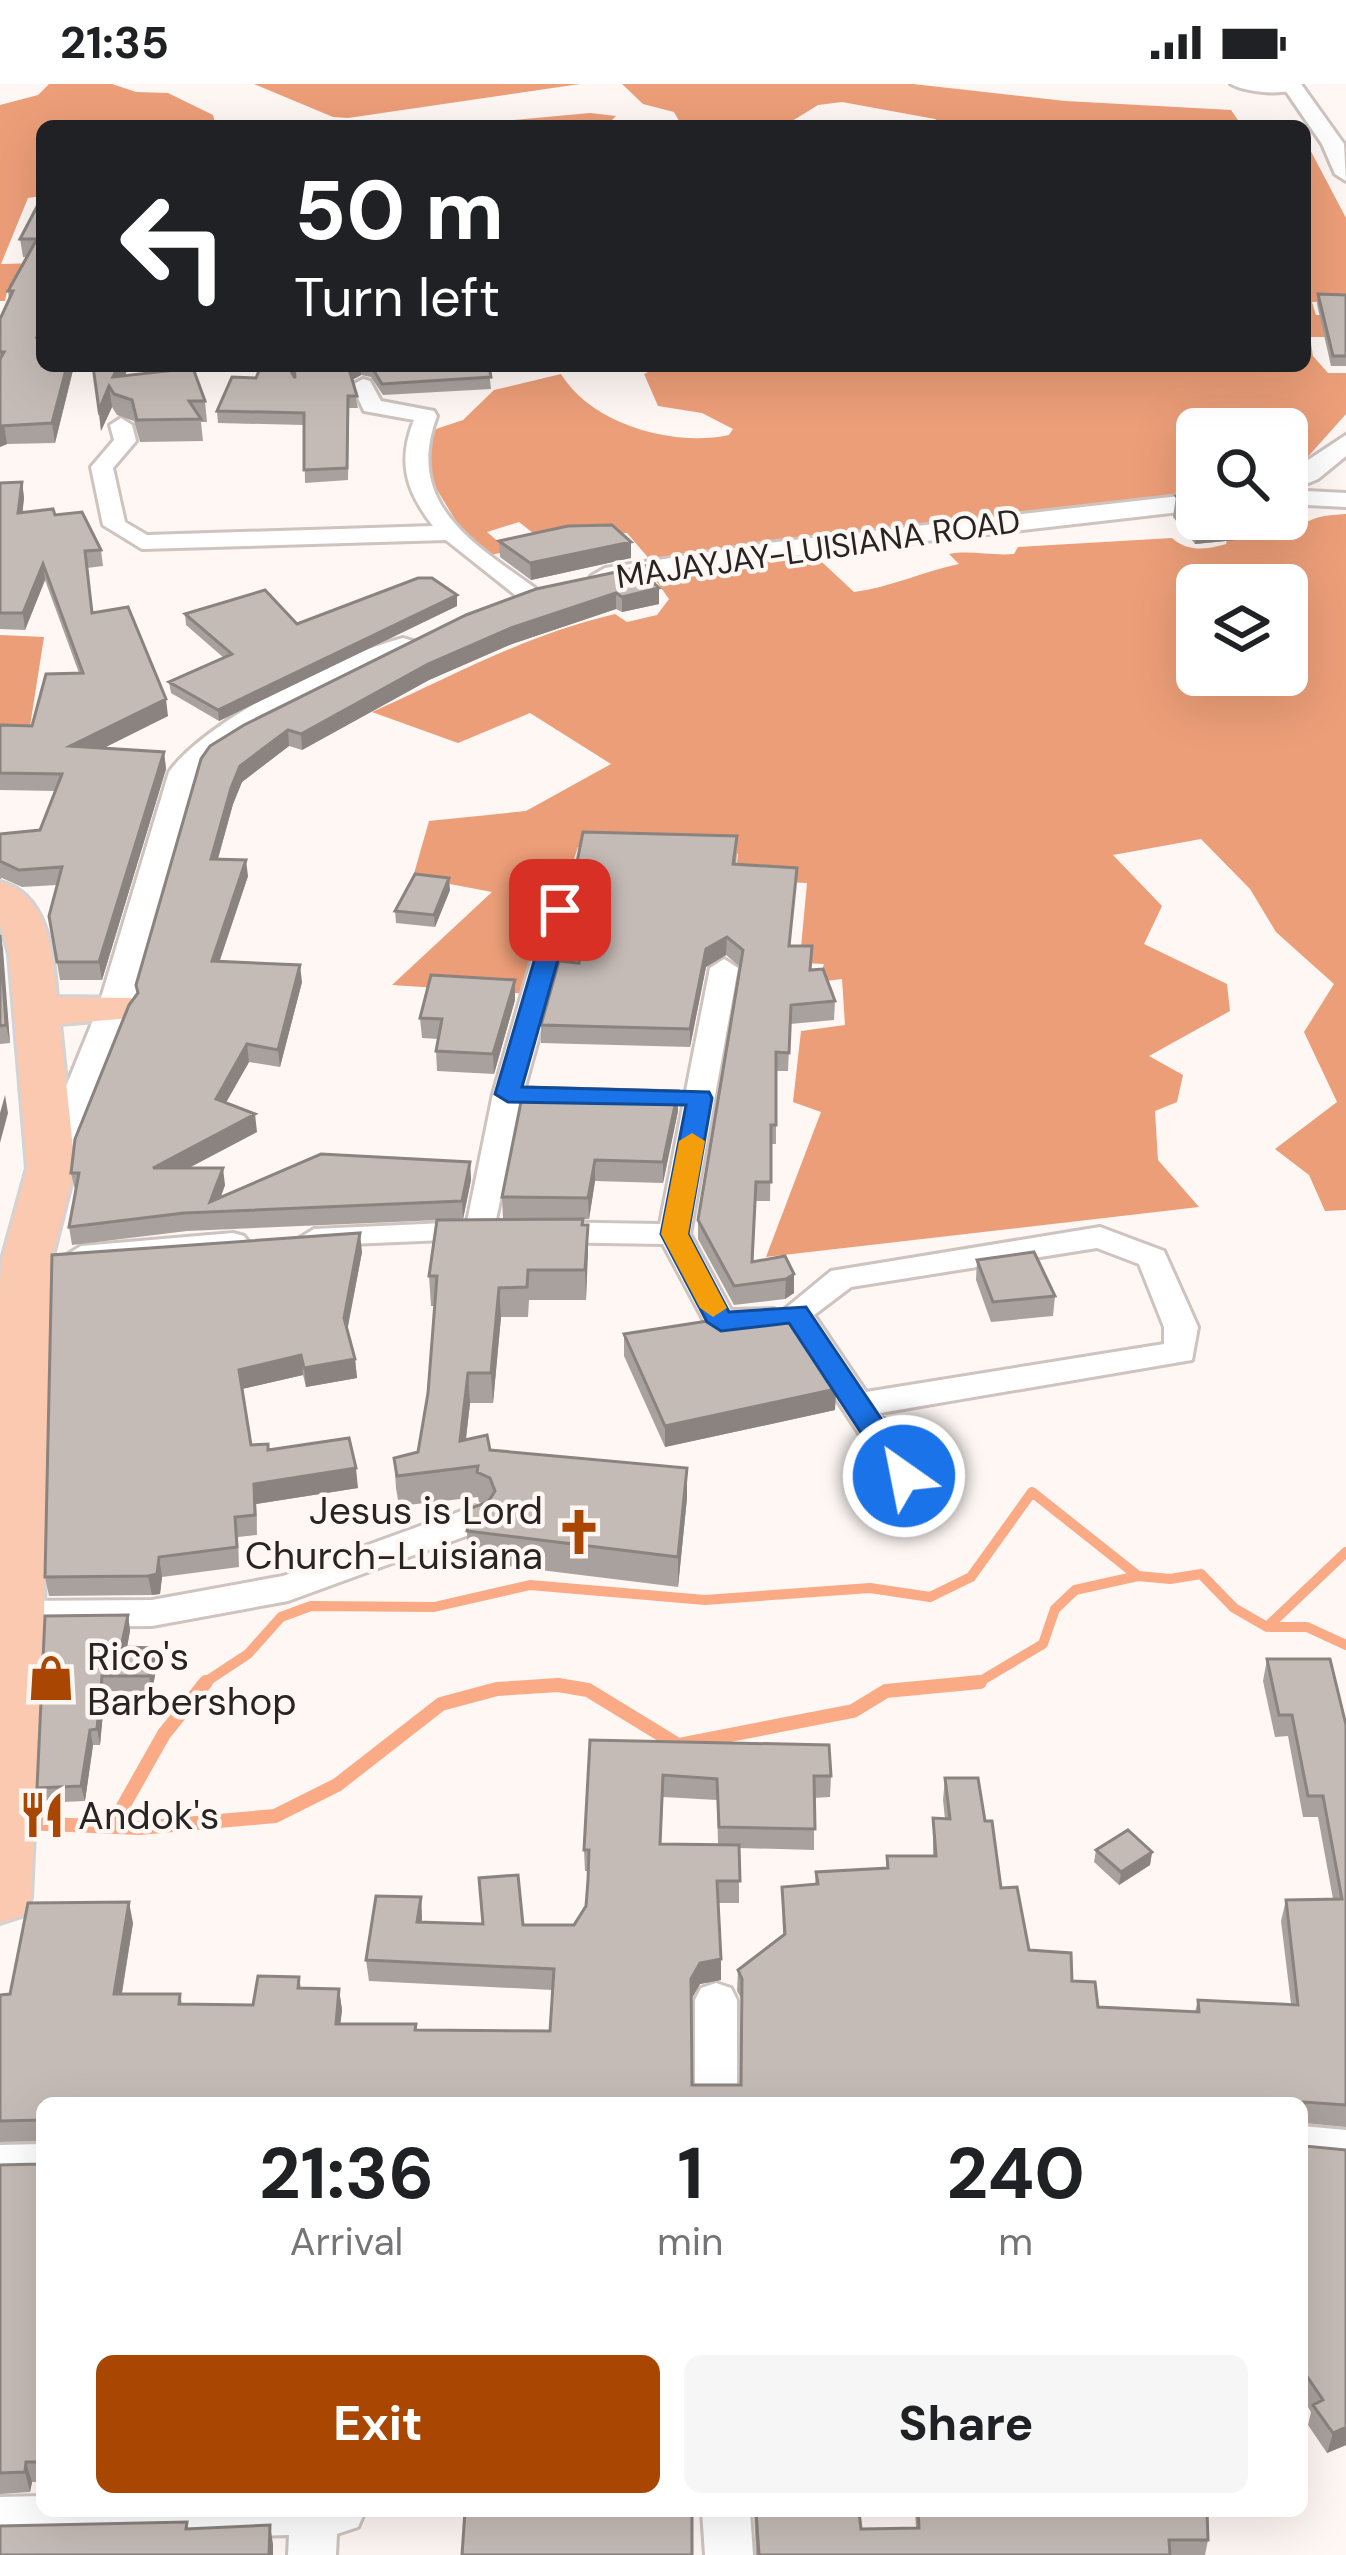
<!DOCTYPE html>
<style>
:root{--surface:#fff;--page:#f6f6f6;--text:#202124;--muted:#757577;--accent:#a84602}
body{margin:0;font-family:"DM Sans",sans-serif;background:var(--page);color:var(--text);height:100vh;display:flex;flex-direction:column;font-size:45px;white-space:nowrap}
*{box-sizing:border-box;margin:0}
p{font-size:39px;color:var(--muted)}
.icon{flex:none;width:66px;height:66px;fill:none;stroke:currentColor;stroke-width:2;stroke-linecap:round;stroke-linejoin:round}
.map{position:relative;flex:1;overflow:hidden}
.details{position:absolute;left:36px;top:2013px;width:1272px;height:420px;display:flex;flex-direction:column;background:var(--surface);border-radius:18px;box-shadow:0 12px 48px #0002}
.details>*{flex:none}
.banner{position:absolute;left:36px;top:36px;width:1275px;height:252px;border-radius:18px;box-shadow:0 12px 48px #0002;background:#202124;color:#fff;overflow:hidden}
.buttons{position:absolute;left:1176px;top:324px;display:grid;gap:24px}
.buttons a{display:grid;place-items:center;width:132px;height:132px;border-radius:18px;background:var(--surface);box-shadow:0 12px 48px #0002;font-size:60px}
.pin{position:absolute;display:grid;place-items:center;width:102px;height:102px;color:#fff;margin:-51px;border-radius:24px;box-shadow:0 6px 18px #0006}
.me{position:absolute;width:132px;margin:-66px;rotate:327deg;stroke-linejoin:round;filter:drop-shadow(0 0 9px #0008)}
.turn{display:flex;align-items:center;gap:42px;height:252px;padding:0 60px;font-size:54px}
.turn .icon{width:156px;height:156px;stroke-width:2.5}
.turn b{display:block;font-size:84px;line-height:102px}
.eta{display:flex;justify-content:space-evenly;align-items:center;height:204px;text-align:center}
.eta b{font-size:72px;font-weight:700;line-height:84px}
.action{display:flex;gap:24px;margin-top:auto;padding:24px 60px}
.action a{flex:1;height:138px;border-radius:18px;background:var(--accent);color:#fff;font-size:48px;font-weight:700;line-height:138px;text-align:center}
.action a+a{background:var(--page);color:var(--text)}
.status{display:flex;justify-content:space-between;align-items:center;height:84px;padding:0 60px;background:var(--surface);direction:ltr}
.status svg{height:33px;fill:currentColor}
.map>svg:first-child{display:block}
.forest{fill:#ec9e78;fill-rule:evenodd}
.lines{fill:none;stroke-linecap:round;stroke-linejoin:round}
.stream-far1{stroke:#faab85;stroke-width:10}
.stream{stroke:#faab85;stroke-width:14}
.minor-casing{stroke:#cec3bf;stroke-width:6}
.tertiary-casing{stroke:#cec3bf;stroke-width:6}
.primary-casing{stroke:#d4d3d3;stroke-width:6}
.minor{fill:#fff;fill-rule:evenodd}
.tertiary{fill:#fff;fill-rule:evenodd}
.primary{fill:#fbc9b0;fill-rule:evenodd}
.wall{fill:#a9a19d;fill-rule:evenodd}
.shaded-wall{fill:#8a837f}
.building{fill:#c5bbb6;stroke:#8a837f;stroke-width:3}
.route{fill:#1a73e8;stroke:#114b97;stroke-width:3}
.slow{fill:#f59e0b}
.labels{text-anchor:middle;stroke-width:9;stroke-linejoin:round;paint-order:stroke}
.far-street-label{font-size:33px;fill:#282422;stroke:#fef7f4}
.poi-label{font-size:39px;fill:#282422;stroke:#fef7f4;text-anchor:start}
</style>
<div class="status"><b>21:35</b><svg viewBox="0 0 49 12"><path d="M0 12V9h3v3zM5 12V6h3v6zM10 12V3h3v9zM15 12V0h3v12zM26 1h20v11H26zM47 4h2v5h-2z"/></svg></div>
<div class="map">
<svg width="1346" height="2471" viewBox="0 0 1346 2471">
<rect width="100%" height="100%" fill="#fef7f4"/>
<path class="forest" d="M49 0H112L136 8 168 9 213 31 216 42H42V112L28 114 1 180 42 179V198L8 203 5 217H0V21L38 11Z
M254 0H580L348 34 333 33Z
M622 0H913L1065 17 1231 26 1242 42H946L935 35 842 18 818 21 784 42H682L674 28 643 20Z
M590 29 616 32 611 37 631 42H447Z
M1305 56 1346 134V218H1312L1316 231 1346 232V253H1310L1313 272 1328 289H1346V330L1305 376 1287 388V345H1197V413L651 477 627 449 543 457 519 438 487 448 509 467 486 472 456 437 423 383 430 347 463 336 494 306 561 290C592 341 674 363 729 351L733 345 702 329 658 322 644 290 658 283 693 282H1305Z
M1346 430V1126L1325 1127 1309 1091 1275 1065 1337 1018 1304 948 1334 900 1276 848 1250 805 1201 755 1113 771 1162 822 1144 860 1227 900 1230 927 1149 972 1183 991 1177 1018 1155 1027 1158 1076 1199 1123 766 1173 821 1028 793 1018 801 947 845 941 842 895 818 898 824 880 787 878 801 863 807 799 735 796 738 770 578 763 529 910 392 901 492 808 413 793 429 737 526 727 611 680 530 629 458 659 372 628C457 590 523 552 615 530L627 538 657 531 669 515 649 487 809 466 854 508C891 503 922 488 959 480L949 470C969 466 992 472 1014 470L1018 463 1172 454C1188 468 1206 466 1226 460L1228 451 1291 455C1305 432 1321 432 1346 430ZM1197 501H1287V591H1197Z
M0 551 44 553 28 655 0 654Z"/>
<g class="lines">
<path class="stream-far1" d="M1270 1543H1307L1346 1561
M201 1601 248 1570 281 1533 311 1522 434 1523 530 1501 705 1516 870 1504 930 1513 971 1493 1032 1408 1138 1492 1170 1495 1201 1490 1234 1524 1267 1543 1346 1468
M952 1601 979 1598 1043 1560 1055 1525 1075 1506 1138 1492"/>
<path class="stream" d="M24 1739 139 1744 275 1732 337 1701 441 1620 497 1605 558 1601 588 1606 678 1661 853 1627 886 1607 980 1598
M112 1742 164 1650 206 1598"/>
<defs>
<path id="minor" d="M1231 0H1300L1302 3C1286 12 1247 9 1231 0Z
M363 295 370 297 381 317 434 327 437 332C404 419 472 459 535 504V514H519L446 456 142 465 103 441 91 383 114 356 110 341 121 334 132 341 136 357 113 384 125 438 147 451 433 442C406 407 397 378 414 336L364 327 352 301Z
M1287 406 1346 409V423L1287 420Z
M560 818 574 826 523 1010 492 1154 303 1162 298 1155 314 1145 467 1138 493 1010 546 826Z
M724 875 738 884 690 1150 731 1226 774 1225 778 1233 774 1241 721 1249 709 1246 663 1160 542 1158 526 1148 542 1138 660 1140 710 884Z
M1100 1143 1164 1167 1198 1243 1192 1276 880 1329 922 1392 917 1401H893L780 1229 831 1187ZM1097 1164 1139 1180 1164 1243V1260L866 1308 814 1231 851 1203Z
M233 1149 244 1152 249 1159 244 1166 81 1182 65 1172 81 1162Z
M475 1422 488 1426 493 1435 488 1444 288 1517 152 1542 16 1543 0 1534 3 1521 16 1517 152 1516 283 1492Z
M716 1899 731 1904 737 1916V2019H695V1916L701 1904Z
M1302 2042 1346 2046V2084L1302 2080Z
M42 2060V2098L0 2099V2061Z
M42 2412V2427H365L358 2443 337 2450 336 2471H288L289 2451 0 2459V2413Z
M702 2427H750L753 2471H705Z"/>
<path id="tertiary" d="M1281 0H1301L1344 60 1346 97 1335 90 1322 60Z
M1346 351V372L1318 395 1287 408V390Z
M1197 410V426L776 474 605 500 591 492 605 484 776 458Z
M403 554 413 557 417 563 413 569 265 639 199 690 132 924 69 1084 64 1092H38L33 1084 98 924 169 688C206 636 340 570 403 554Z"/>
<path id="primary" d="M0 798C49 810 53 871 57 913L131 914 137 924 131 934 60 940 75 1084 51 1179 44 1530 31 1814 22 1832 0 1839V1206L1 1179 27 1084 9 870 0 840Z"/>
</defs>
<use href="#minor" class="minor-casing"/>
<use href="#tertiary" class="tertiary-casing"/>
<use href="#primary" class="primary-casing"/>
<use href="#minor" class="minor"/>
<use href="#tertiary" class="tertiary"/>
<use href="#primary" class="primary"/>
</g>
<path class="wall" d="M41 115 42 282H74L55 359 7 360 0 363V235L9 216 8 207 27 173H23L20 155Z
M1318 210 1346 211V282H1331L1317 220Z
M93 282 205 317 207 338H201L203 357 140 358 134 337 117 331 112 323 101 347Z
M294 282H496V286H489L491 305 383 311 371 293 361 291 352 296 358 324H349L348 396 305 399 304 341 218 339 217 327 295 294Z
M22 398 24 414 22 428 55 431 101 466 103 482 87 484 93 528 168 632 103 664 164 668 166 685 102 896H60L49 832 57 801 22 803 2 794 0 795V750L40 746 56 707 0 706V641L32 642 79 589 45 496 25 546 0 545V399Z
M1176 412 1288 451 1195 460 1173 433Z
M499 457 631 474 531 496 500 473Z
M654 480V496L651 497 659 504V520L622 528 616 525 512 560 429 596 302 666 289 662 242 698 233 720 218 775 248 792 219 878 302 898 280 983 249 978 226 1019 257 1048 189 1084 225 1101 221 1113 470 1078 471 1096 463 1135 187 1147 72 1161 69 1143 75 1106 71 1089 137 910 136 901 201 675Z
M457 522 219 637 171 609 169 598 224 574 186 541 185 530 297 540Z
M737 770 736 781 797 784 790 862 835 917 834 936 790 940 788 987H776V1060H771L770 1117H756L753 1178 785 1172 794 1209 785 1215 734 1221 698 1155V1136L740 883 726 871 706 883 690 963 541 959V941L579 879 585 828 578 827 574 821 577 778Z
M450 806 435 843 396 839 395 827Z
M0 849 10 959 0 960Z
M515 916 494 990 437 987 436 967 438 955 422 954 420 934Z
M678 1007V1027L663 1099 595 1097 589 1135H583V1141H588L586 1216H529L528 1233H501L493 1319H470L466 1356 490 1366 687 1414 678 1503 468 1477 467 1447 483 1420 479 1418 478 1413 399 1422 396 1404 394 1374 418 1368 428 1309 435 1222H431L429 1192 559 1135H503L502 1113Z
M362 1168 347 1246 355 1275 357 1294 306 1303 303 1291 242 1305 251 1361 268 1366 358 1404 256 1420 257 1451 238 1453 239 1483 162 1493 160 1510 152 1511 49 1512 45 1493Z
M977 1176 1055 1212 1053 1232 991 1238 976 1196Z
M624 1250 836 1305 835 1326 665 1363 624 1272Z
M128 1531 130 1547 127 1563 155 1564 157 1580 152 1608 105 1607 100 1661H93L85 1717 40 1719 37 1704Z
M1267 1575 1346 1641V2043L1304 2039V2062L1346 2066V2361L1327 2369 1308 2341 1311 2328 1302 2313V2019H42V2398H32L30 2408 0 2410V2081L40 2080V2057L0 2058V1911L10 1910 133 1839 122 1910H180L182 1920 253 1921 299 1893 301 1904 339 1905 342 1926 340 1940H416V1946L550 1947 552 1906 369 1897 366 1876 421 1813 422 1838 574 1841 586 1822 588 1787H585L584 1766 590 1656 831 1692 830 1713 814 1714V1766L739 1764V1819H718L721 1896 700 1900 691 1915 692 2001H740L742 1916 737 1907 738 1886 783 1852 782 1803 815 1801 816 1788 886 1784 887 1772H933V1734L945 1735 943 1716 945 1694 985 1737 1001 1804 1029 1866 1072 1897 1098 1923 1195 1928 1198 1916 1291 1920 1281 1837 1286 1816 1333 1815 1318 1733H1303L1288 1652 1275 1653 1263 1597ZM663 1713 717 1716 718 1761 661 1760Z
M1096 1766 1152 1768 1150 1781 1119 1801 1094 1778Z
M754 2427H859L861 2445 916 2444 915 2427H1207L1208 2456 1205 2471H756Z"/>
<path class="shaded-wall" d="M67 282H74L55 359 52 339Z
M118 282H129L117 311 113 293Z
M355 282H360L361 291 350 297 349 285Z
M109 302 112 323 101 347 99 326Z
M4 340 7 360 0 363V342Z
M22 398 24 414 21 444 18 429Z
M1287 430H1291L1288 451 1195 460 1197 439 1240 435H1287Z
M631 458V474L531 496 530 479Z
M43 480 45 496 25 546 23 529Z
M654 480V496L638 500V484Z
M659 504V520L622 528V513Z
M616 509V525L512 560 429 596 302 666 301 650 428 580 511 544Z
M457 511V522L219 637 218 626Z
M166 615 168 632 72 680 70 662Z
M288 646 289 662 242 698 233 720 213 792 211 775 231 704 240 682Z
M164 668 166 685 102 896 99 878Z
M246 776 248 792 214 894 212 877Z
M449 794 450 806 435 843 434 831Z
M0 849 3 865 10 959 6 941Z
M727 853 726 871 706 883 690 963V945L706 865Z
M300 881 302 898 280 983 278 966Z
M515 896V916L494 990 493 970Z
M247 960 249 978 218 1032 216 1015Z
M678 1007V1027L663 1099V1078Z
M5 1011 8 1029 0 1059V1029Z
M255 1030 257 1048 156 1101 153 1084Z
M595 1076V1097L589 1135 588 1114Z
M470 1078 471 1096 463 1135 462 1117Z
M223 1084 225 1101 215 1127 210 1118Z
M588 1141V1170L586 1216 585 1186Z
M360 1149 362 1168 346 1253 344 1234Z
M794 1190V1209L785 1215 786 1195Z
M499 1204 501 1233 493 1319 491 1289Z
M301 1271 303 1291 242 1305 239 1286Z
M355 1275 357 1294 306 1303 304 1284Z
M468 1289 470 1319 462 1387 460 1357Z
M836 1305 835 1326 665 1363V1342Z
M356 1384 358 1404 256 1420 257 1451 254 1400Z
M687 1384V1414L678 1503V1473Z
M159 1473 162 1493 160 1510 152 1511 148 1492Z
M128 1531 130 1547 124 1579 121 1563Z
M155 1564 157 1580 152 1608 149 1592Z
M102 1592 105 1607 100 1661 97 1645Z
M90 1646 93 1661 85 1717 81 1702Z
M1152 1768 1150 1781 1119 1801 1121 1788Z
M421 1813 422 1834 419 1859 417 1838Z
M129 1818 133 1839 118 1931 114 1910Z
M721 1875V1896L700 1900 691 1916V1895L700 1879Z
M339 1905 342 1926 338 1961 336 1940Z
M1346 2343V2361L1327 2369 1333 2349Z
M26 2378 32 2398 30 2408 25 2388Z
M270 2441 273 2460V2471H269Z"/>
<path class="building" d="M41 115 42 242 37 253H42V282H67L52 339 0 342V275L4 268H0V235L13 207H8L37 155H20Z
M1318 210 1346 211V272H1333Z
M93 282H118L113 293 193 284 205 317H189L201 335 137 336 132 316 114 310 109 302 99 326Z
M261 282H288L295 294 294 282H355L349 285 357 312H348L347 384 304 386V329L217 327 232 293 256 294Z
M371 282H489L491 293 382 300Z
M22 398 18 429 53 425 55 431 82 428 101 466 85 467 92 529 128 523 166 615 70 662 164 668 99 878H57L49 832 62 783 19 786 0 777V750L40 746 62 690 0 689V641L32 642 46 590 83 589 43 480 23 529H0V399Z
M1197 410V435H1240L1197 439 1176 412Z
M612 441 631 458 530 479 499 457 568 442Z
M654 480 638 484 659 504 622 513 616 509 511 544 428 580 301 650 288 646 240 682 231 704 211 775 246 776 212 877 300 881 278 966 247 960 216 1015 255 1030 153 1084H223L210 1118 321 1070 470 1078 462 1117 184 1129 69 1143 79 1089H71L75 1055 129 921 138 909 136 901 201 675 210 662 244 641 466 531 536 505Z
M418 494H432L457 511 218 626 169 598 232 570 185 530 265 506 297 540Z
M583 748 737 752 733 780 797 784 789 862H812L810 886 823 885 835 917 791 921 789 969 776 968V1041H771V1098H756L752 1178 785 1172 794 1190 786 1195 734 1202 698 1136 743 866 727 853 706 865 690 945 541 941 559 877 579 879 588 810 578 809 574 803 582 778H577Z
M415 790 449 794 434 831 395 827Z
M0 851 6 941 0 942Z
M431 891 515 896 493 970 436 967 442 935 420 934Z
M524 1003 678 1007 663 1078 595 1076 588 1114 502 1113Z
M583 1135 582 1141H588L585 1186H528L527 1203 499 1204 491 1289H468L460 1357 487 1351 490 1366 687 1384 678 1473 467 1447 471 1424 488 1418 495 1407 490 1394 477 1388 478 1382 397 1392 394 1374 418 1368 428 1309 437 1192H429L437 1136Z
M360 1149 344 1234 355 1275 304 1284 301 1271 239 1286 251 1361 268 1360V1366L349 1354 356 1384 254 1400 255 1431 235 1433 237 1463 159 1473 157 1490 148 1492 45 1493 52 1171Z
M1034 1168 1055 1212 993 1218 977 1176Z
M785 1225 836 1305 665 1342 624 1250Z
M128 1531 121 1563 155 1564 149 1592H102L97 1645 90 1646 81 1702 37 1704 45 1532Z
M1267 1575H1330L1346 1641V2021L1304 2018V2062L1346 2066V2343L1333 2349 1313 2321 1323 2316 1302 2285V2019H1239L1183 2016 1184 2019H931L868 2016V2019H42V2378H26L25 2388 0 2389V2081L40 2080V2036L0 2037V1911L10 1910 28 1819 129 1818 114 1910H180L179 1920 253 1921 258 1892 299 1893 298 1904 339 1905 336 1940H416L415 1946 550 1947 554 1885 366 1876 376 1812 421 1813 417 1838 483 1840 479 1794 518 1791 523 1841H574L586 1822 588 1796 589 1766H584L590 1656 829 1661 831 1692H814L815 1745 719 1743 717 1695 663 1691 660 1760 739 1761 740 1797H717L721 1875 700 1879 691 1895 692 2001H741L742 1895 738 1886 785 1850 782 1803 818 1800 816 1788 888 1784 887 1772H936L933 1734 950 1735 945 1694H978L985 1737H992L1001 1804 1017 1803 1029 1866 1071 1869 1072 1897 1095 1898 1098 1923 1199 1928 1198 1916 1298 1921 1286 1816 1342 1815 1323 1712H1308L1292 1631H1279Z
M1128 1746 1152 1768 1121 1788 1096 1766Z
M465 2427H692V2471H462Z
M756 2427H859L861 2445 919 2444 918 2427H1207L1208 2456H1169L1170 2471H759Z
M187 2438 186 2445 270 2441 269 2471H0V2442Z"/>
<path class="route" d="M560 819 572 826 522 1003 709 1008 712 1014 688 1150 729 1228 806 1223 915 1385 919 1392 915 1399H894L789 1239 721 1247 707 1238 661 1150 686 1021 508 1018 495 1010 549 826Z"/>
<path class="slow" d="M692 1049 705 1057 688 1150 727 1224 713 1233 700 1224 661 1150 679 1057Z"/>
<defs>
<symbol id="church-bare" viewBox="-9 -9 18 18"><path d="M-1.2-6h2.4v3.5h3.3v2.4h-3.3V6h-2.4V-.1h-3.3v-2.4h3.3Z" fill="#a84602" stroke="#fef7f4" stroke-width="2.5" paint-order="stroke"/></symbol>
<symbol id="shop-bare" viewBox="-9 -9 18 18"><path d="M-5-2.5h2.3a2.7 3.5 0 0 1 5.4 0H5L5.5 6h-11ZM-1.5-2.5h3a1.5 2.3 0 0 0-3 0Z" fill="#a84602" stroke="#fef7f4" stroke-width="2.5" paint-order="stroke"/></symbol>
<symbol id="restaurant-bare" viewBox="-9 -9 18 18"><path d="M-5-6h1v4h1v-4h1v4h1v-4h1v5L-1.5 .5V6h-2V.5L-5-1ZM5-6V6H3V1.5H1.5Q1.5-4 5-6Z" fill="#a84602" stroke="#fef7f4" stroke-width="2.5" paint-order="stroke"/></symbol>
</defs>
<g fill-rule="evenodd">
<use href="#church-bare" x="546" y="1415" width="66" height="66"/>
<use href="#shop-bare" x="18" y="1561" width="66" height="66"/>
<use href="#restaurant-bare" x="9" y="1698" width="66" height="66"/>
</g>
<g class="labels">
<g class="far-street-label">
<text transform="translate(818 464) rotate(-8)" y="12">MAJAYJAY-LUISIANA ROAD</text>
</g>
<g class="poi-label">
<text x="543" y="1440" text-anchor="end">Jesus is Lord<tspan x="543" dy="45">Church-Luisiana</tspan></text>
<text x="87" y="1586">Rico's<tspan x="87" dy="45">Barbershop</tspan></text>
<text x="78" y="1745">Andok's</text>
</g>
</g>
</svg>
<div class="buttons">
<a><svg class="icon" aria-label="search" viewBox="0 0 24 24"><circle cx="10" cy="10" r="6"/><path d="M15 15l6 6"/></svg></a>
<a><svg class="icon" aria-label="layers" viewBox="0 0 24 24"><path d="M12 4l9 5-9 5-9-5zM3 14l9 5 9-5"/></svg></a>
</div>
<div class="pin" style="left:560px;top:826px;background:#d93025"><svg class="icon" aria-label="arrive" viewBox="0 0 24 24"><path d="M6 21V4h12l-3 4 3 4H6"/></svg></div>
<svg class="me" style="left:904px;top:1392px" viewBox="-20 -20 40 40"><circle r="17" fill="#1a73e8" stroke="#fff" stroke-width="3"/><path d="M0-11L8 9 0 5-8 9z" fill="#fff"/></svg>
<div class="banner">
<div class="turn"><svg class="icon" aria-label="left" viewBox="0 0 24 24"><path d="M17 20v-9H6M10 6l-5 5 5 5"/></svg><div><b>50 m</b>Turn left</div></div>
</div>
<section class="details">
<div class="eta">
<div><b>21:36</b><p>Arrival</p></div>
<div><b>1</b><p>min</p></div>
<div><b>240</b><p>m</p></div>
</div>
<div class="action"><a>Exit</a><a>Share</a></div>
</section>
</div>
